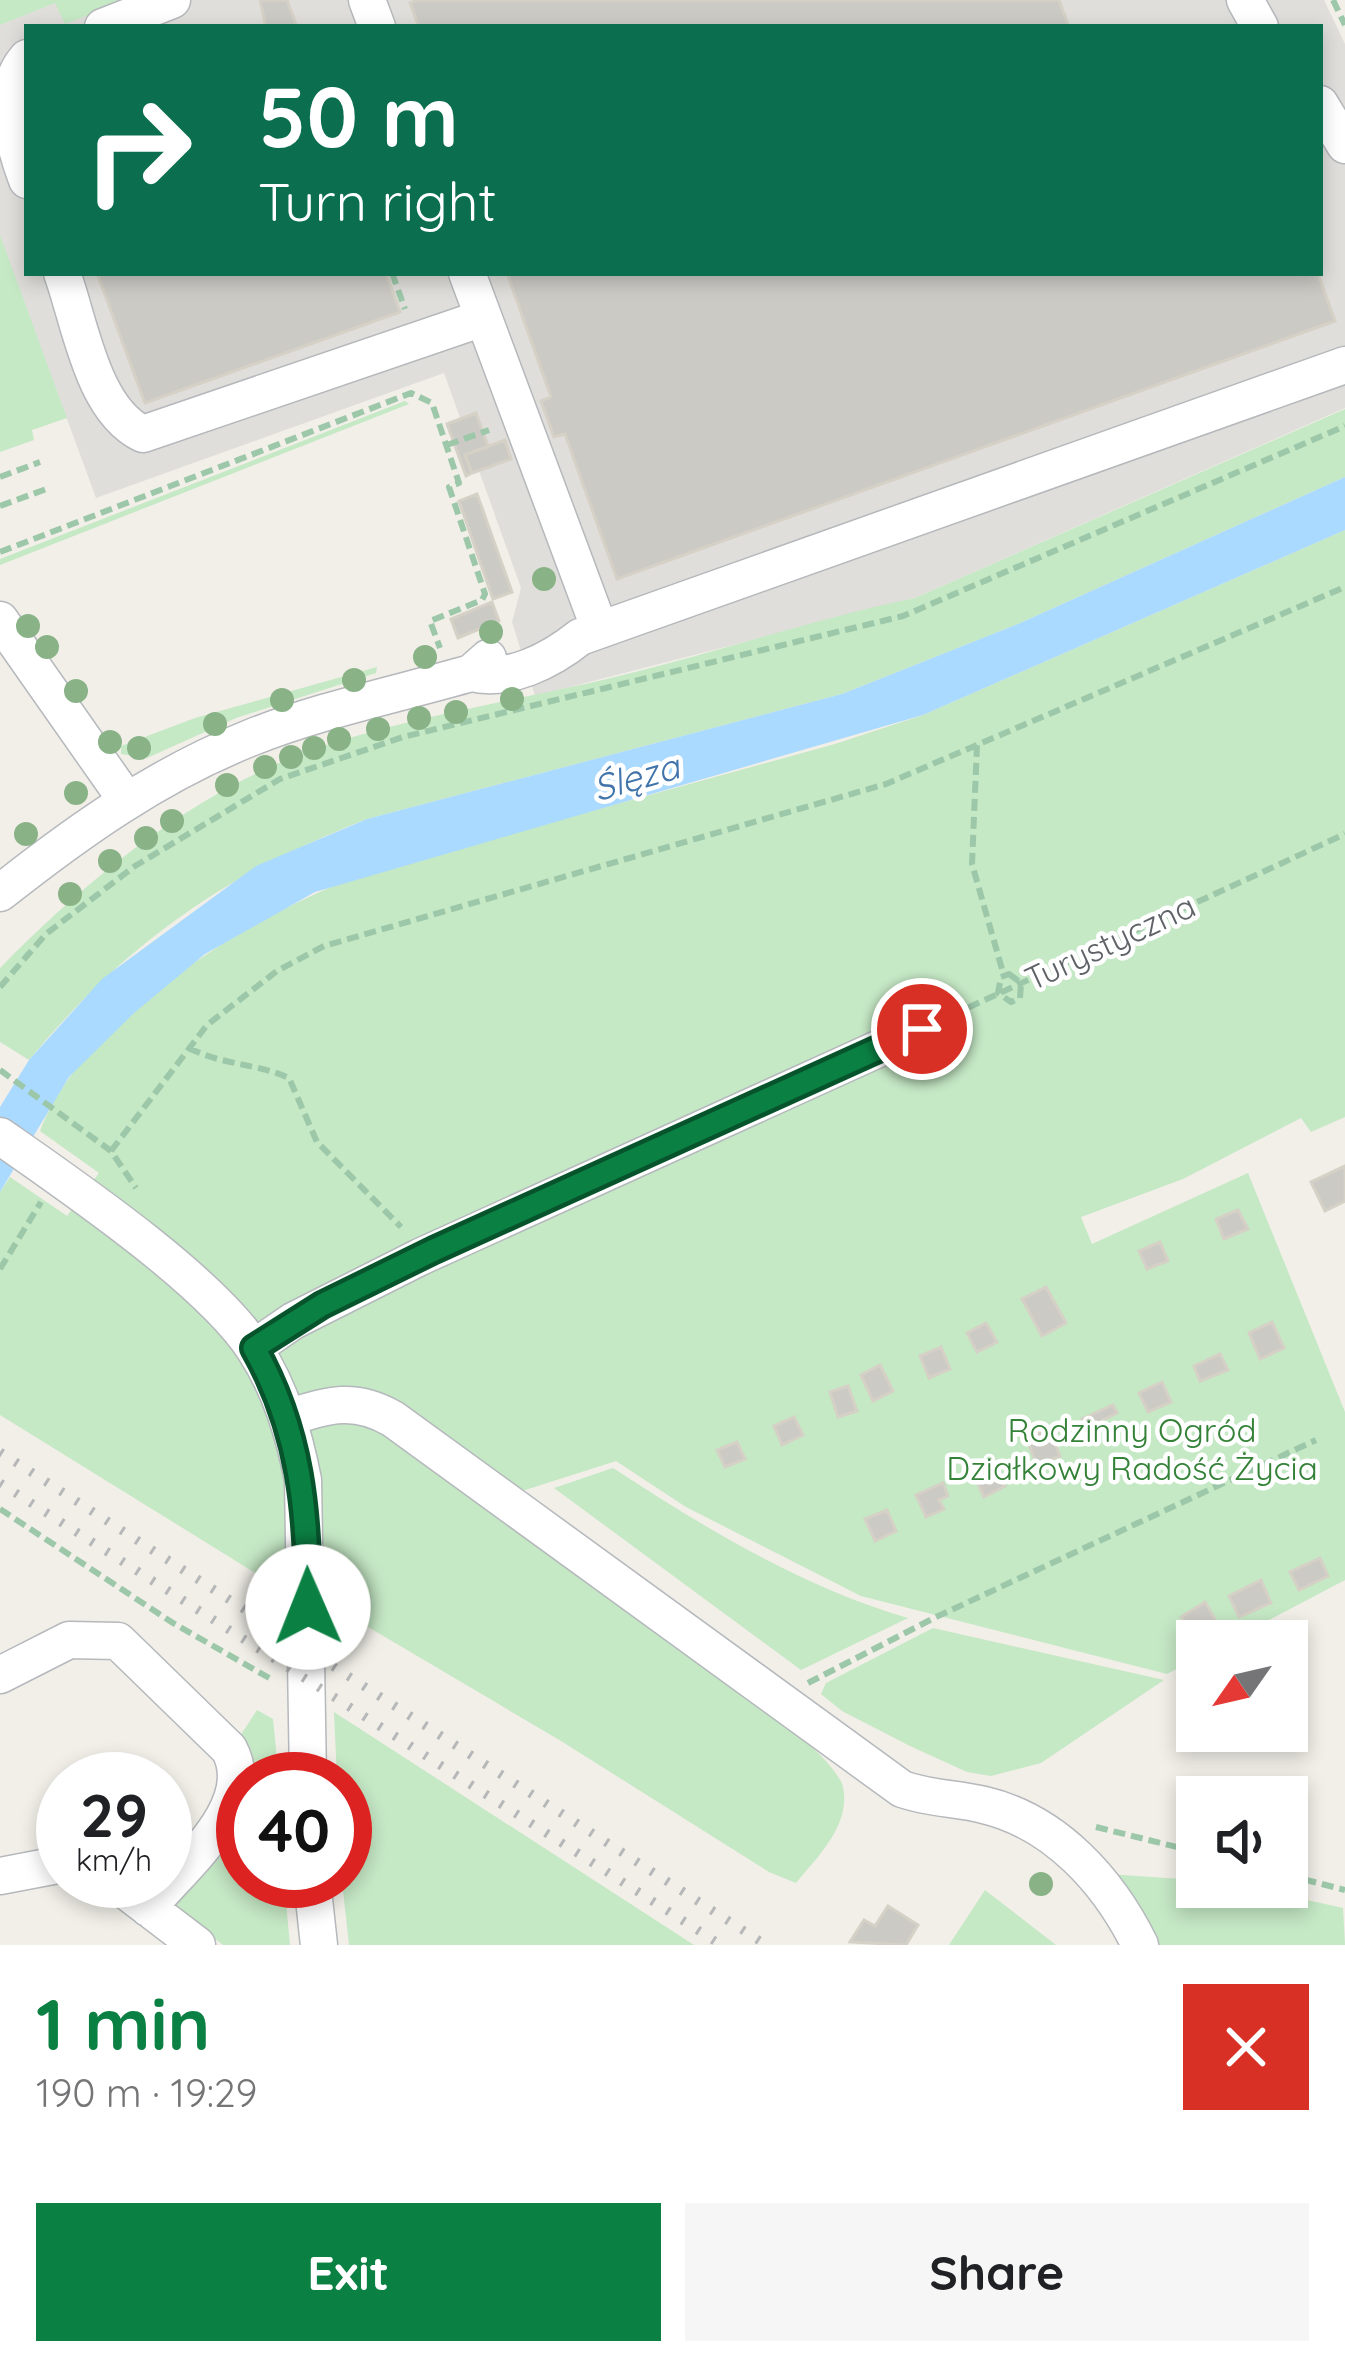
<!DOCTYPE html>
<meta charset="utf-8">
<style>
:root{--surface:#fff;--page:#f6f6f6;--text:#202124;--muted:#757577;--accent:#0b8043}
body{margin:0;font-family:Quicksand,sans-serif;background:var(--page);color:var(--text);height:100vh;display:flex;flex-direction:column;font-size:45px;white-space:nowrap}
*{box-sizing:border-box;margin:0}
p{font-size:39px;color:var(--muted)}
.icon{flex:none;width:66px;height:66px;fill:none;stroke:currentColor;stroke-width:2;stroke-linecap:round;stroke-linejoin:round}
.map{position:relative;height:1945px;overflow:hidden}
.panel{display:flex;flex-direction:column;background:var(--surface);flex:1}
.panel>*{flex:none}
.top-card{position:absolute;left:24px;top:24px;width:1299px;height:252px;border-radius:0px;box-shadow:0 6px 18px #0003;background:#0b6e4f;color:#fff;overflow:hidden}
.needle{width:78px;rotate:236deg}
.tools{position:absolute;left:1176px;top:1620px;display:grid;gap:24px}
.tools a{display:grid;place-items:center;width:132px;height:132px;border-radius:0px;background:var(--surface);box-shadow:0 6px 18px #0003;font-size:60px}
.speed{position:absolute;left:36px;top:1752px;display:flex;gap:24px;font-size:60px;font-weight:700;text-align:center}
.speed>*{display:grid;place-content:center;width:156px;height:156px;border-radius:50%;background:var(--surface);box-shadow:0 6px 18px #0003;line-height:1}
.speed small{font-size:30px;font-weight:400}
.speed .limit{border:18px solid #d22;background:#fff;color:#111}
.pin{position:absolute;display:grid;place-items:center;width:102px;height:102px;color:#fff;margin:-51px;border:6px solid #fff;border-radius:50%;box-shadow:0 3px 12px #0007}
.me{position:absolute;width:132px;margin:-66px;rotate:359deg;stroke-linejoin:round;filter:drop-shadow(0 0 9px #0008)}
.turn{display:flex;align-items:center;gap:42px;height:252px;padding:0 36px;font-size:54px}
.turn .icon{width:156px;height:156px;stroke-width:2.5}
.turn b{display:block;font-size:84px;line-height:102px}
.round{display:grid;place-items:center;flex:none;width:126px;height:126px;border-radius:0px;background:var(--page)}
.summary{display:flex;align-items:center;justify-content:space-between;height:204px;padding:0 36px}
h1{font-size:72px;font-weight:800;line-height:90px;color:var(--accent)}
.primary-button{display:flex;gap:24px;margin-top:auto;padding:24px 36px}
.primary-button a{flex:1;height:138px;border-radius:0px;background:var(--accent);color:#fff;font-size:48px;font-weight:800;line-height:138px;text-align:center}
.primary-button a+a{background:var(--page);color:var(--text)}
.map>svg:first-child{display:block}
.industrial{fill:#e0deda;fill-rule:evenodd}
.green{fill:#c5e8c5}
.water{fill:#aadaff}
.building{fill:#cccac5;stroke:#d6d1c6;stroke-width:3}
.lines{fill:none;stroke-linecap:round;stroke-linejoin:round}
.minor-casing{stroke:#b5b8bc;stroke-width:39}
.path{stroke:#9cc7a9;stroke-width:6;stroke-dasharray:12 6;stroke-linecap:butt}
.minor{stroke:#fff;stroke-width:36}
.rail{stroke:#b6b7b8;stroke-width:9;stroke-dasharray:3 15;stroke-linecap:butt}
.tree{fill:#89b387}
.route-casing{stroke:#07532c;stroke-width:30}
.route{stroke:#0b8043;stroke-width:21}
.labels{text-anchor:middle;stroke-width:9;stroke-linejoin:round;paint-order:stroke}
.street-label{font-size:33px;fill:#5f6368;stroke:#fff}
.park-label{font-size:33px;fill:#348238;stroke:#fff}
.water-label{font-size:36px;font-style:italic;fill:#4174aa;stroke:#fff}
</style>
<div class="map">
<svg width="1345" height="1945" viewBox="0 0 1345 1945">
<rect width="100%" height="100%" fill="#f1efe8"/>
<path class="industrial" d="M127 0H1324L1345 44V408L915 598 535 696 512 622 521 588 444 373 96 498 0 236V25L56 2ZM27 27H1320V273H27Z"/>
<path class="green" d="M0 0H127L65 24 55 3 0 25Z
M0 235 67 418 32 430 34 440 0 452Z
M405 401 409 404 0 565V559Z
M1345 409V477L1018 624 842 694 367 819C224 875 128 941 29 1060L0 1042V968C93 873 208 780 339 741 428 714 523 699 615 677 716 653 813 619 915 598Z
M1345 530V1117L1311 1132 1301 1118 1183 1179 1081 1217 1092 1244 1248 1173 1345 1412V1580L1229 1641H1197V1658L1167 1674 861 1596 686 1507 616 1461 481 1504C539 1545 832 1736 843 1787 851 1825 818 1856 796 1883L769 1872 561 1741 341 1611 257 1574 0 1415V1192L10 1177 67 1216 99 1173 40 1131C83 1017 253 915 363 874L835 744 923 715Z
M377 667 376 673 236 718 147 758 121 754V746L195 718Z
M613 1468C705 1528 802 1587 908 1618L801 1670 554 1488Z
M933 1628 1164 1680 1041 1763 991 1776 967 1772 910 1746 842 1711 821 1694 826 1683Z
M257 1710 273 1719 279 1779H248L240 1736Z
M334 1712 694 1945H349L342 1881 345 1779H337Z
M243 1806V1881H284L290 1945H223L171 1905Z
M1107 1874 1197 1880V1887H1249L1343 1908 1345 1945H1148Z
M985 1890 1056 1945H949Z"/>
<path class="water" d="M1345 477V530L923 715 315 892 205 954 134 1013 69 1077 0 1192V1107L29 1060 102 979 256 866 367 819 842 694 1018 624Z"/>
<path class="building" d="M260 0H287L297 27H266Z
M417 0H1059L1069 27H419L410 3Z
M97 273H386L400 312 145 403Z
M507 273H1318L1335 321 617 579 565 434 554 437 541 401 551 397Z
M476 413 488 446 465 455 472 473 466 476 447 424Z
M505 440 511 459 472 473 465 455Z
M477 494 512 592 493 599 459 501Z
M492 602 499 621 458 638 451 619Z
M1345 1166V1201L1325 1211 1311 1182Z
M1238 1210 1248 1229 1224 1239 1216 1219Z
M1160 1242 1168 1261 1147 1269 1139 1251Z
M1046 1287 1066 1323 1042 1336 1022 1299Z
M1272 1322 1284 1348 1260 1359 1249 1333Z
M986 1323 997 1342 977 1352 967 1333Z
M941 1347 950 1369 929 1378 920 1356Z
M1220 1354 1228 1370 1200 1381 1194 1366Z
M880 1365 893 1391 873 1401 861 1375Z
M1162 1382 1171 1402 1148 1412 1139 1393Z
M848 1386 857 1411 838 1417 830 1392Z
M1113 1405 1117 1413 1093 1425 1097 1434 1090 1437 1082 1419Z
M794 1417 803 1435 782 1445 774 1426Z
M1048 1428 1060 1456 1037 1465 1026 1437Z
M737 1442 745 1459 725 1467 717 1450Z
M992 1459 1005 1486 984 1497 971 1469Z
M943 1483 948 1496 939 1500 944 1509 926 1517 916 1495Z
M887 1510 896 1531 875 1541 865 1519Z
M1320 1558 1328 1576 1299 1590 1290 1572Z
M1261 1580 1271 1603 1239 1617 1229 1596Z
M1205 1602 1217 1623 1193 1637 1181 1617Z
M888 1906 918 1925 906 1945 850 1942 864 1920 875 1926Z"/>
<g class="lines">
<defs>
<path id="minor" d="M367 0 377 27
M1245 0 1260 27
M103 27 172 0
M27 58C0 88 12 140 27 180
M1320 104 1345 145
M62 273C80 322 92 410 143 434L483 318
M467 273 600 630
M0 620 127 801
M471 673C509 682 550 661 580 637L1345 365
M0 893C77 832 157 775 250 738 320 710 398 694 471 673L488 658
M0 1136C70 1185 211 1281 255 1350 281 1390 294 1434 303 1480L308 1779
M254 1348 293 1321 420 1257 922 1029
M288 1418C328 1404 356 1397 393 1419L902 1789C930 1799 956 1798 984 1805 1056 1822 1109 1882 1140 1945
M0 1675 69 1640 118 1641 229 1749C260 1805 182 1866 148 1908
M0 1876 63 1864
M113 1881 197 1945
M312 1881 319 1945"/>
</defs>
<use href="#minor" class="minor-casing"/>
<path class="path" d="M1333 0 1345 25
M392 273 405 309
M447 445 489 430
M0 477 40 462
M0 506 49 488
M0 552 411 393 432 403 459 483 449 487 485 594 482 600 430 621 440 648
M977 745 972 864 1004 976
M1009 974 1021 983 1020 998 1011 1002 998 993 1001 977Z
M0 987 46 934 135 866 280 779 403 737 903 616 1345 426
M952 1015 1345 834
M189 1048C221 1065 256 1063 289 1078L317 1142 401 1227
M0 1070 111 1151 136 1188
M111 1151 207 1025 277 971 324 946 886 784 1345 587
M0 1269 41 1202
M0 1509 173 1623 271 1679
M808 1683 934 1618 1316 1440
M1096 1827 1197 1852
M1287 1875 1345 1890"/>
<use href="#minor" class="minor"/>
<path class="rail" d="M0 1452 766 1945
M0 1483 721 1945"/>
</g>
<g class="tree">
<circle cx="544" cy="579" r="12"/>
<circle cx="28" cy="626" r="12"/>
<circle cx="491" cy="632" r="12"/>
<circle cx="47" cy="647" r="12"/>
<circle cx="425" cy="657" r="12"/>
<circle cx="354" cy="680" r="12"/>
<circle cx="76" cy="691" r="12"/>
<circle cx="512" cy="699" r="12"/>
<circle cx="282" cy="700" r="12"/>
<circle cx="456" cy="712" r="12"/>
<circle cx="419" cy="718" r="12"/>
<circle cx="215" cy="724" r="12"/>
<circle cx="378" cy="729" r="12"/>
<circle cx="339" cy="739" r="12"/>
<circle cx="110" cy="742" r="12"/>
<circle cx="139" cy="748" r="12"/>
<circle cx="314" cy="748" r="12"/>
<circle cx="291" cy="757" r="12"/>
<circle cx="265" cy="767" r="12"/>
<circle cx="227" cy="785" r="12"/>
<circle cx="76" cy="793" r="12"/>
<circle cx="172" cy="821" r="12"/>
<circle cx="26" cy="834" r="12"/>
<circle cx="146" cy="838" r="12"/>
<circle cx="110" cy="861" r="12"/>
<circle cx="70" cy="894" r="12"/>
<circle cx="1041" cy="1884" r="12"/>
</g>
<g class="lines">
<defs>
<path id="route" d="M308 1607C308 1513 301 1431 254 1348L322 1305 434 1250 922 1029"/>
</defs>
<use href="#route" class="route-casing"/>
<use href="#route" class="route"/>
</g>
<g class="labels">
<g class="street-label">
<text transform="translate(1110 942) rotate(-25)" y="12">Turystyczna</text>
</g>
<g class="park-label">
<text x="1132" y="1442">Rodzinny Ogród<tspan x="1132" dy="38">Działkowy Radość Życia</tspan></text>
</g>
<g class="water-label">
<text transform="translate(636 777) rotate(-16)" y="13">Ślęza</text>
</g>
</g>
</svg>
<div class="tools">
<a><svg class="needle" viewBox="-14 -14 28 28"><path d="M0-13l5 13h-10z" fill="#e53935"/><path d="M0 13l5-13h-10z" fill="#757577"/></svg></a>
<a><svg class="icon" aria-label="sound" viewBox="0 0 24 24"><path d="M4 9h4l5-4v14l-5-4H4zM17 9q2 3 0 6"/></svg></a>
</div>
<div class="speed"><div>29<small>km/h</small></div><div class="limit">40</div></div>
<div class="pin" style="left:922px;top:1029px;background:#d93025"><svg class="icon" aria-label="arrive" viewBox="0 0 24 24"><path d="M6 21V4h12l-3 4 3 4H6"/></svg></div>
<svg class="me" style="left:308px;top:1607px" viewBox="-20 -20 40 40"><circle r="19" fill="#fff"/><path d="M0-13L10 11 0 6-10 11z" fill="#0b8043"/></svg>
<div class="top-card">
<div class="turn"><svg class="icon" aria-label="right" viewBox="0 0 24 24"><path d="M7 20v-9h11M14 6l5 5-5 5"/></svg><div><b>50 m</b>Turn right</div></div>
</div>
</div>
<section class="panel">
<div class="summary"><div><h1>1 min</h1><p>190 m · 19:29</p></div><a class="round" style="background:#d93025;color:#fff"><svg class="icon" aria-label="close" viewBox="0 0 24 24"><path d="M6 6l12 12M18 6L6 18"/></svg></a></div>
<div class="primary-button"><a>Exit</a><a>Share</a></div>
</section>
